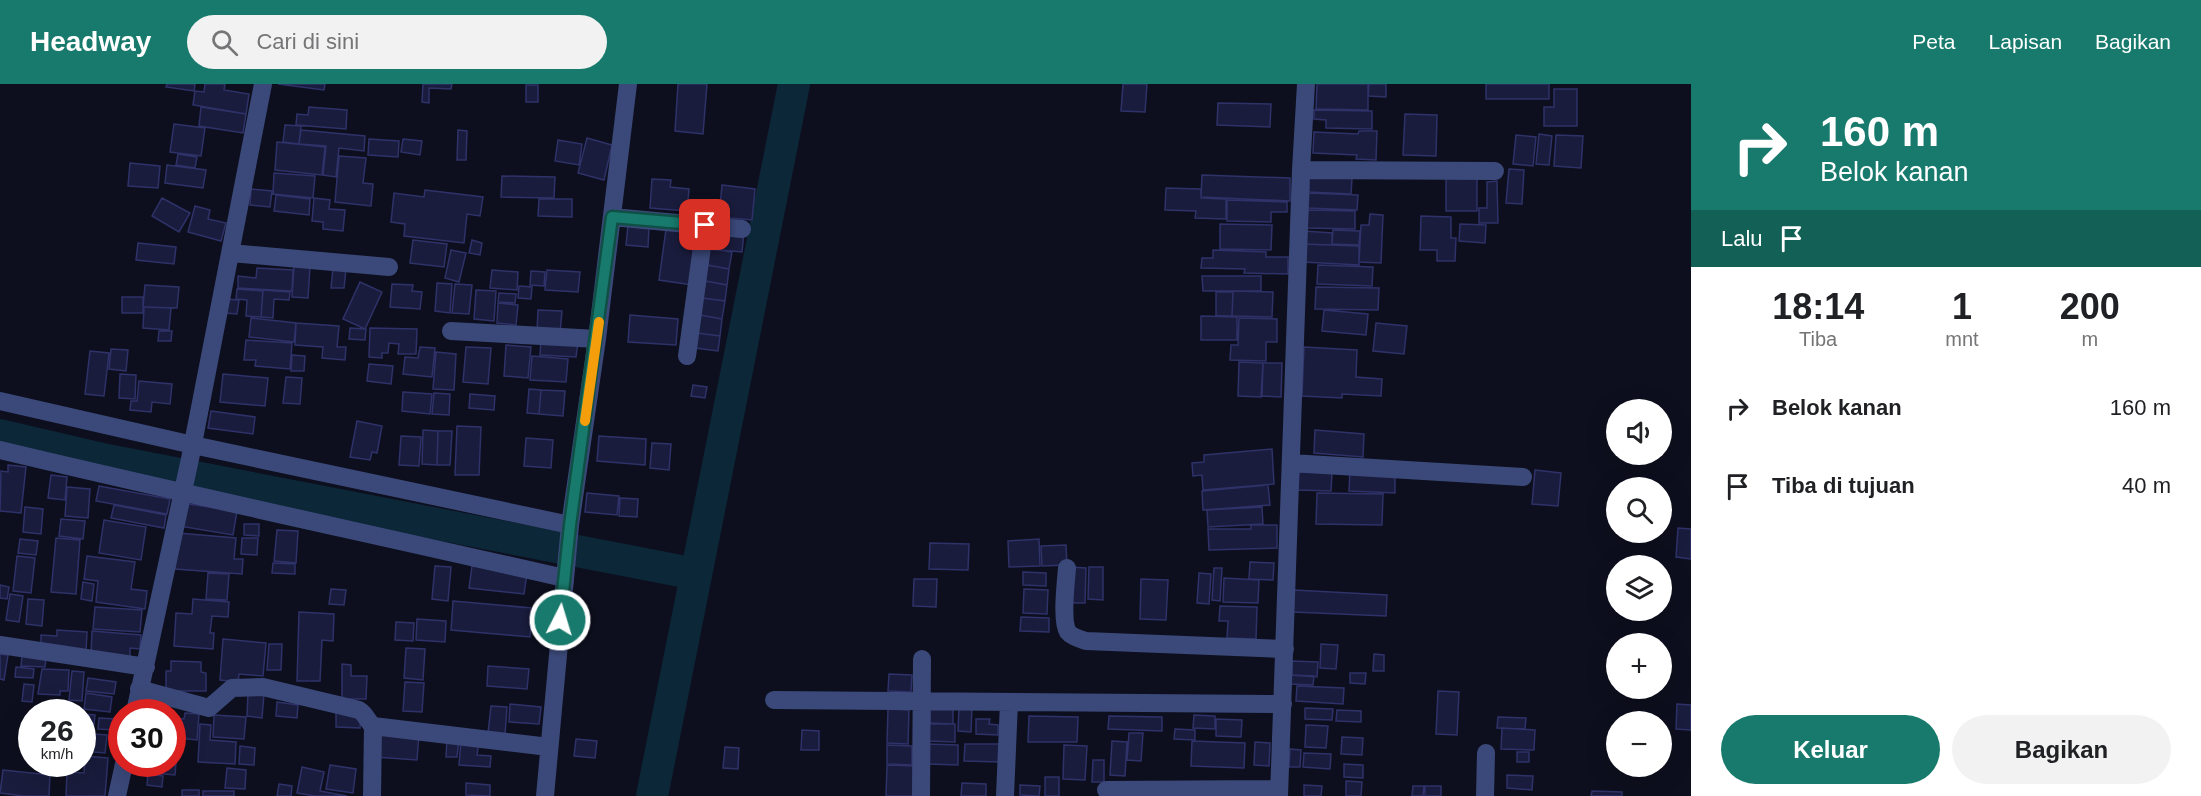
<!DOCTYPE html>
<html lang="id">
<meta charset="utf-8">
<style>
:root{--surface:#fff;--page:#f2f2f2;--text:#202124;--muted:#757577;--accent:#187a6c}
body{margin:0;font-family:Helvetica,sans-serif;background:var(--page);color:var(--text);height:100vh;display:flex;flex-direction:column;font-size:22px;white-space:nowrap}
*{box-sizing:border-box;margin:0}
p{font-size:20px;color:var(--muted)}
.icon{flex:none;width:33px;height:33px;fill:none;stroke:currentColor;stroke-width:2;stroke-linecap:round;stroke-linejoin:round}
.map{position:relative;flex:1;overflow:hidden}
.sheet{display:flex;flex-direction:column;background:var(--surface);width:510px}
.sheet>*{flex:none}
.top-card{background:#187a6c;color:#fff;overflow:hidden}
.buttons{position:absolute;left:1606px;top:315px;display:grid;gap:12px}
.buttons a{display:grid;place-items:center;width:66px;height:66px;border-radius:50%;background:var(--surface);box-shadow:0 6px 24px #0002;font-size:30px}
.speed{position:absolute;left:18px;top:615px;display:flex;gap:12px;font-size:30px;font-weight:700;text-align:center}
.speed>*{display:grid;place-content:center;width:78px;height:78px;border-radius:50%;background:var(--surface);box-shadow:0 6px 24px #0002;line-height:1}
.speed small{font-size:15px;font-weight:400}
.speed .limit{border:9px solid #d22;background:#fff;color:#111}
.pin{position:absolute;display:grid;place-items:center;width:51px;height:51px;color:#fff;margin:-26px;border-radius:12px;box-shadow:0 3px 9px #0006}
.me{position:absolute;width:66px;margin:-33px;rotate:5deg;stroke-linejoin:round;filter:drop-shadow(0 0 4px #0008)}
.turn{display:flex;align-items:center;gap:21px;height:126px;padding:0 30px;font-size:27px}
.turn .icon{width:78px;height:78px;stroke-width:2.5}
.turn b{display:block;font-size:42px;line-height:51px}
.then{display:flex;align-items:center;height:57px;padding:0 30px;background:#0003;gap:12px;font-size:22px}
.eta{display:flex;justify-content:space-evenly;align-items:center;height:102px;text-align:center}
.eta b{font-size:36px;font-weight:700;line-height:42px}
.button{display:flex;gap:12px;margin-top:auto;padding:12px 30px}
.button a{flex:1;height:69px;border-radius:36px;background:var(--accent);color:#fff;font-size:24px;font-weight:700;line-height:69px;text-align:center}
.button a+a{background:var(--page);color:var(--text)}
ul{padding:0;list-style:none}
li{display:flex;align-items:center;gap:18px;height:78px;padding:0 30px}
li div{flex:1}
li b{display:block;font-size:22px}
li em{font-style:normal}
header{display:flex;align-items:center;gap:36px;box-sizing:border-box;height:84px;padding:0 30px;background:var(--accent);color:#fff}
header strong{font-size:28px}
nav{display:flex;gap:33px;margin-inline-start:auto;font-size:21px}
.search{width:420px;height:54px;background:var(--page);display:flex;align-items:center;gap:15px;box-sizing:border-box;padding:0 21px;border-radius:33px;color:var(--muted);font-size:22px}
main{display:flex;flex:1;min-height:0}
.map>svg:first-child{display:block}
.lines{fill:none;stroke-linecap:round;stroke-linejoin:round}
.river{stroke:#0c2738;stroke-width:32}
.building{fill:#1a1c3d;stroke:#2e3268;stroke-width:1.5}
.minor{stroke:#3b497a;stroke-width:18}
.route-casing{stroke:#104f46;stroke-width:15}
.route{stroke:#187a6c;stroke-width:10}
.slow{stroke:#f59e0b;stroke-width:10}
</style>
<header>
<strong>Headway</strong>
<div class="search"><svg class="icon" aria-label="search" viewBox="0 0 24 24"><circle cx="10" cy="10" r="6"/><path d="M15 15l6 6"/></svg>Cari di sini</div>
<nav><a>Peta</a><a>Lapisan</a><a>Bagikan</a></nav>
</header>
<main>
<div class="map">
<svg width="1691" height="712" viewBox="0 0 1691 712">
<rect width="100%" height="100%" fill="#0d0f1e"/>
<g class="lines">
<path class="river" d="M0 351 107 376 696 490
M652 712 794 0"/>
</g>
<path class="building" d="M167 0H195L194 7 166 3Z
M205 0H225L224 6 249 10 246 30 193 21 195 7 204 8Z
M278 0H325L324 6Z
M423 0H452L451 5 429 4V19L422 18Z
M678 0H707L703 50 675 47Z
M1123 0H1147L1145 28 1121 27Z
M1317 0H1368V26L1316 25Z
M1369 0H1386V13L1368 12Z
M1486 0H1549V15H1486Z
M526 1H538V18H526Z
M1554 5H1577V42H1544V23H1554Z
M1218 19 1271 20 1270 43 1217 41Z
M201 23 246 30 243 49 199 42Z
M309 23 347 26 346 45 296 41 297 30 308 31Z
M1314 26 1372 27V45L1326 44V36L1314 35Z
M1405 30 1437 31 1436 72 1403 71Z
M174 40 205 44 201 72 170 68Z
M285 41 301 42 299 60 283 58Z
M301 46 365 52 364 67 339 64 336 93 323 91 326 62 299 60Z
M458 46 467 47 466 76H457Z
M1359 47H1377L1376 76 1356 75 1357 71 1313 69 1314 48 1358 50Z
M1539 50 1552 52 1549 81 1536 80Z
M1516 51 1536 53 1533 82 1513 80Z
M1556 51 1583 52 1581 84 1554 82Z
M587 54 612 61 604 96 578 89Z
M369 55 399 57 398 73 368 71Z
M403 55 422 57 420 71 401 68Z
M558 56 582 60 579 81 555 77Z
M277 58 325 63 322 91 275 86Z
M178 70 197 73 195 84 176 81Z
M339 72 366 74 363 99 373 100 371 122 335 118Z
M130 79 160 82 158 104 128 102Z
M167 81 206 86 203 104 165 99Z
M1509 85 1524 86 1522 120 1506 119Z
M274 89 315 92 313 114 273 110Z
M1202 91 1290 94V117L1201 113Z
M502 92 555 93 554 114 501 113Z
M1309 92 1352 94 1351 110 1309 108Z
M1446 92H1477V127H1446Z
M652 95 671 96 670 103 689 105 687 127 650 124Z
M1497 97 1498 139H1479V124H1487V98Z
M722 101 755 105 752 136 719 133Z
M1166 104 1201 105V114L1226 115V135L1195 134 1196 127 1165 126Z
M251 105 272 107 270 123 250 121Z
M425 106 483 113 480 132 467 130 464 159 404 152 405 140 391 138 394 109 424 113Z
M1309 109 1358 111 1357 126 1308 124Z
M276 111 310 115 309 131 274 127Z
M162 114 190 129 179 148 152 132Z
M314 114 330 116 329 125 345 126 343 147 323 145V138L312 137Z
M539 115H572V133L538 132Z
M1227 116 1287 118V128H1271V138L1227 137Z
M195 122 210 126 208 135 226 139 221 157 188 148Z
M1308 126 1355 127V145L1307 144Z
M1370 130 1383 131 1381 179 1359 178 1361 141H1369Z
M1421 132 1451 133V154H1456L1455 177H1437V166H1420Z
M1220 140 1272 141 1271 166 1220 165Z
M1460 140 1486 141 1485 159 1459 157Z
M628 141 649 143 648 163 626 161Z
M666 145 699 150 692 201 659 196Z
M713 145 744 148 742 168 711 165Z
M1333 146 1360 147 1359 161 1332 160Z
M1304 147 1332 149V161L1303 160Z
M413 156 447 160 444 183 410 179Z
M472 156 482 159 480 171 469 169Z
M138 159 176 163 174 180 136 176Z
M1303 160 1359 162V181L1303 178Z
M709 165 732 168 729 185 707 181Z
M451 166 466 169 459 198 445 194Z
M1213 166 1266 168V173H1288V190L1244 189 1245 185 1201 184 1202 174H1213Z
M707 181 729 185 727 201 705 197Z
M1318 181 1373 183 1372 202 1317 200Z
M294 182 310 183 308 214 292 213Z
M257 184 293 186 292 207 238 204V192L256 194Z
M333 184 346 185 344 204H331Z
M492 186 518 188 517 206 490 204Z
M547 186 580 188 578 208 545 206Z
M531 187 545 188 544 202 530 201Z
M1202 192H1261V207H1203Z
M705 197 727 201 725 217 702 214Z
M360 198 382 208 365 245 343 235Z
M437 199 452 200 450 229 435 227Z
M392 200 413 201 412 207 422 208 420 225 390 223Z
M455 200 472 201 469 230 452 229Z
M145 201 179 203 177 224 143 223Z
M519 202 532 203 531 215 518 214Z
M1316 203 1379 204 1378 226 1315 225Z
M237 205 263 207 261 233 246 232 247 216 236 215Z
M263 206 290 208 289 216 274 215 273 234 261 233Z
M476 206 496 207 494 237 474 235Z
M1233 207 1273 208 1272 233 1232 232Z
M1216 208H1233L1232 232H1216Z
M499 209 516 210 515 219 498 218Z
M122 213H143V229H122Z
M702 214 725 217 722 235 700 231Z
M225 215 239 216 237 230 224 229Z
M498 219 518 221 516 241 497 239Z
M144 223 171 224 169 246 143 244Z
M538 226 562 227 560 249 537 247Z
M1324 226 1368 230 1366 251 1322 247Z
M630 231 678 235 676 261 628 258Z
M700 231 722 235 720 252 697 249Z
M1201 232 1237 233V256H1201Z
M251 234 296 239 294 258 249 253Z
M1239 234 1277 235V258H1266V277L1230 276 1231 261H1238Z
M296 239 339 242 337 263H346L345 276 322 274 323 263 295 261Z
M1376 239 1407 242 1404 270 1373 267Z
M350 244 366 245 365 256 349 255Z
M370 244 417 245 416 270H398L399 260 389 259 388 269H382V274L369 273Z
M159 247H172L171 257H158Z
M697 249 720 252 718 267 695 264Z
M541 255 578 258 576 273 540 271Z
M246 256 292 259 290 285 255 282 256 276H244Z
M506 261 531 263 528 294 504 292Z
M420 263 435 264 432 293 403 290 405 273 418 274Z
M466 263 491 264 488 300 463 298Z
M1304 263 1357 266 1356 293 1382 295 1381 312 1342 310V314L1302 312Z
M111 265 128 266 126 287 109 285Z
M90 267 109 269 104 312 85 310Z
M436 268 456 270 454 306 433 305Z
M292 271 305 272 304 287H291Z
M532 272 568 275 566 298 530 296Z
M1239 278 1263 279 1261 313 1238 312Z
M1263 279H1282L1281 313 1262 312Z
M369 280 393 282 391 300 367 297Z
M120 290 136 291 135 315 119 314Z
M223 290 268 294 265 322 220 318Z
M286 293 302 294 300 320 283 319Z
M139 297 172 300 170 320 152 318 151 328 130 326 131 317H137Z
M693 301 707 303 705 314 691 312Z
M529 305 541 306 539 330 527 329Z
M541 306 565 307 563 332 539 330Z
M403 308 432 310 430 330 402 327Z
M434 309 450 310 449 331 432 330Z
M470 310 495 312 494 326 469 324Z
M211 327 255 333 253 350 208 344Z
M357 337 382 342 377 369 372 368 370 376 350 373Z
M457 342 481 343 479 391H455Z
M423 346 438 347 437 381 422 380Z
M1315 346 1364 350 1363 373 1314 369Z
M438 347H452L450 381H437Z
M401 352 421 353 419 382 399 381Z
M599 352 646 355 645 381 597 377Z
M526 354 553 356 551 384 524 382Z
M652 359 671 360 669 386 650 384Z
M1272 365 1274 400 1203 406 1202 391 1193 392 1192 379 1204 378V371Z
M8 381 26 383 21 429 0 427 1 387 8 388Z
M1350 386 1395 388V409L1349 407Z
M1535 386 1561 389 1558 422 1532 420Z
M1299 388 1332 389 1331 407 1298 406Z
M51 391 67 393 65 416 48 414Z
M1268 401 1270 421 1203 426 1202 407Z
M99 402 170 415 167 430 96 417Z
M67 403 90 405 88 434 65 432Z
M587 409 619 412 617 431 585 428Z
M1317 409 1383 410 1382 441 1316 440Z
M620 414 638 415 637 433 619 432Z
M182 419 237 427 233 451 179 442Z
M114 421 166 431 164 444 111 434Z
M25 423 43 425 41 450 23 448Z
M1262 423 1263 440 1208 443 1207 426Z
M61 435 85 437 83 455 59 452Z
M104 436 146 443 141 476 99 469Z
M244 440H259V452L244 451Z
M1251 441H1277V464L1209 466 1208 445H1251Z
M1678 444 1691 445V475L1676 473Z
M277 446 298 447 296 479 274 477Z
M178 449 236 454 234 475H243L242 490 175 485Z
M56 454 80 456 76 510 51 508Z
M242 454H258L257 471 241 470Z
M20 455 38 457 36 471 18 469Z
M1039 455 1040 482 1009 483 1008 457Z
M930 459 969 460 968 486 929 485Z
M1066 461 1067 481 1042 482 1041 462Z
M17 472 35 474 31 509 13 507Z
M87 472 135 478 131 505 147 507 145 525 96 518 98 497 84 495Z
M1250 478 1274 479 1273 496 1249 495Z
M273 479 295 480V490L272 489Z
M435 482 451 483 448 517 432 515Z
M472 482 527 489 524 510 469 504Z
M1071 483 1086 484 1085 519H1069Z
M1089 483H1103V516L1088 515Z
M1214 484H1222L1220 517 1212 516Z
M1023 488 1046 489V502L1023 501Z
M208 489 229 490 227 516 206 515Z
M1199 489 1211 490 1209 520 1197 519Z
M1224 494 1259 496 1258 519 1223 518Z
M914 495H937L936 523 913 522Z
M1141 495 1168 496 1166 536 1140 535Z
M83 498 94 500 92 517 81 515Z
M0 501 9 503 7 515 0 514Z
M331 505 346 506 344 521 329 520Z
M1024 505 1048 506 1047 530 1023 529Z
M1294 506 1387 511 1386 532 1293 528Z
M10 510 23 512 19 538 6 536Z
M28 515 44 516 42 542 26 540Z
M193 515 229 518 228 533 212 532 210 549H214L213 565 174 562 176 529 192 530Z
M453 517 532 524 530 553 451 546Z
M1220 522 1257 523 1256 555 1227 554 1228 537H1219Z
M95 523 142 526 140 548 93 545Z
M299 528 334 530 333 557 322 556 320 597H297Z
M1021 533 1049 534V548L1020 547Z
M417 535 446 537 445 558 416 556Z
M396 538 414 539 413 557 395 556Z
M57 546 87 548 86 568 41 560V551L57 552Z
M92 547 141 551 140 565 130 564V573L91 570Z
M223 555 266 559 263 592 239 590 238 598 220 596Z
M269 560H282L281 586H267Z
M1321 560 1338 561 1336 585 1320 584Z
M406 564 425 565 423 596 404 594Z
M0 570 8 571 4 596 0 595Z
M1374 570 1384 571V587H1373Z
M22 572 46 574 45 583 21 582Z
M171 577 201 578V588L206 589V607H166V587H171Z
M1292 577 1318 578 1317 593 1292 591Z
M342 580 351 581V592H367L366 615H342Z
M488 582 529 585 527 605 487 602Z
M16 583 34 585 33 594 15 593Z
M42 585 69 586 68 607H60V611L38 610Z
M72 587 84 588 82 617 69 616Z
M1350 589H1366L1365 600 1350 599Z
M889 590 912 591 911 608 888 607Z
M1289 591 1314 592 1313 601 1289 600Z
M88 594 116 598 114 610 86 607Z
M405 598 424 599 422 628 403 627Z
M24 600 34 601 32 618 22 617Z
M1297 602 1344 604 1343 620 1296 617Z
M1438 607 1459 608 1457 651 1436 650Z
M86 609 112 613 110 628 84 625Z
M248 609 264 610 262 634 247 632Z
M277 618 298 621 297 634 276 632Z
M510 620 541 623 539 640 509 638Z
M1677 620 1691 621V646L1676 645Z
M930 621 953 622V640L930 639Z
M491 622 507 623 505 651 488 649Z
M959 622H972L971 648 958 647Z
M1305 624 1333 625 1332 636 1305 635Z
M888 625 909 626 908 660 887 659Z
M1337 626 1361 627V638L1336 637Z
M336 628 361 629 360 644 336 643Z
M185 629 199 630 197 656 178 654 175 691 128 687 129 680H172V634L184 635Z
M82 630 95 631 93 650 107 651 105 669 82 667Z
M214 631 246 633 244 655 213 653Z
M1194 631 1215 632V645L1193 644Z
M1029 632 1078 633 1077 658H1028Z
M1109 632 1162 633V647L1108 645Z
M1498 633 1526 634 1525 645 1497 644Z
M99 634 116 635 115 646 98 645Z
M976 635H990L989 640 998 641V651L976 650Z
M1216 635 1242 636 1241 653 1216 652Z
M200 640 211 641 210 656 236 658 235 680 198 678Z
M928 640H955V658L928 657Z
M1306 641 1328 642 1326 664 1305 663Z
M1502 644 1535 646 1534 666 1501 665Z
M1175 645 1195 646V656L1174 655Z
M377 646 419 650 417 676 375 673Z
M802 646 819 647V666H801Z
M1129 649H1143L1141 677 1127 676Z
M1342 653 1363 654 1362 671 1341 670Z
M447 655 459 656 457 673H446Z
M576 655 597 657 595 674 574 672Z
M461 657 479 658 477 671 491 672 490 683 459 681Z
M1112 657 1127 658 1125 692 1110 691Z
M1192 657 1245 659 1244 684 1191 682Z
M1255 658 1270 659 1269 682 1254 681Z
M928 660 958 661V681L928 680Z
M965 660H1000V678L964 677Z
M887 661 912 662V681L887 680Z
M1064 661 1087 662 1085 696 1063 695Z
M240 662 255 664 254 681 239 680Z
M725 663 739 664 738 685 723 684Z
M1290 665 1301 666 1300 683H1289Z
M1517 668H1529V678H1517Z
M1304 669 1331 670 1330 685 1303 683Z
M85 672 108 674 105 712H66L67 688 84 689Z
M1093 676H1104V698H1092Z
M1344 680 1363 681V694L1344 693Z
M330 681 356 685 353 709 326 705Z
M887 681 914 682 913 712H886Z
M302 683 324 688 320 707 347 712H315L297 709Z
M227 684 246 686 245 705 225 704Z
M3 686 50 691 49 712H23L0 709Z
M148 690 163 692 162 703 147 701Z
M1507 691 1533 692 1532 706 1507 704Z
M1045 693H1059V712H1045Z
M1346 697 1362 698 1361 712H1346Z
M466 699 490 701V712L466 711Z
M962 699 986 700V712H961Z
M279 700 292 702 291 712H277Z
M1020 701 1040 702 1039 712 1020 711Z
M1304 701 1322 702 1321 712H1304Z
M1413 702H1424L1423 712H1412Z
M1425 702H1441V712H1425Z
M182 706H199V712H182Z
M203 707H234V712H203Z
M1592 707 1622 708V712H1591Z"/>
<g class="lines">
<path class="minor" d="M1301 86 1495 87
M612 133 742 145
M231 169 389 183
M451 247 597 255
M687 272 705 141
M0 317 193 361 570 441
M0 366C188 411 376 451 564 494
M1291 379 1523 393
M1067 484C1066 497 1061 537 1068 548 1072 553 1080 555 1086 557L1285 565
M0 561 146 583
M139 605 209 624 232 604 263 603 359 626C366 630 367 637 373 642L372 712
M774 616 1283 620
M135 628 190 375 263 0
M373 642 549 663
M1106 706 1279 705
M117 712 124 680
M545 712 570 441 597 255 628 0
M921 712 922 575
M1005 712 1009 618
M1279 712 1301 86 1306 0
M1485 712 1486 669"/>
</g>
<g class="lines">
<defs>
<path id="route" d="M560 536 570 441 612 133 705 141"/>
</defs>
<use href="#route" class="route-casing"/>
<use href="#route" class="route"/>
<path class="slow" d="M585 337 599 238"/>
</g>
</svg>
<div class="buttons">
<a><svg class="icon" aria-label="sound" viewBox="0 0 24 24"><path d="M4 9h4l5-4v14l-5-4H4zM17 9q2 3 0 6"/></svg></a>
<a><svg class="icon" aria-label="search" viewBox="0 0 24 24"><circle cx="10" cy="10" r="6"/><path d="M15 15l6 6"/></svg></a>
<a><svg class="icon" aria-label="layers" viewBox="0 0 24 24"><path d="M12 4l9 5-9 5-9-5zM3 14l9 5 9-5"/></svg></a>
<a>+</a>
<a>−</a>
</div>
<div class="speed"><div>26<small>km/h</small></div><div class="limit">30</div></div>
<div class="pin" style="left:705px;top:141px;background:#d93025"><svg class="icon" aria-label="arrive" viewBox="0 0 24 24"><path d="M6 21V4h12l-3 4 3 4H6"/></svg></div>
<svg class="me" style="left:560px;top:536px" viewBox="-20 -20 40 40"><circle r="17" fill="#187a6c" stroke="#fff" stroke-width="3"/><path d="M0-11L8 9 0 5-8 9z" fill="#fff"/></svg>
</div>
<section class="sheet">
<div class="top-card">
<div class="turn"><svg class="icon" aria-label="right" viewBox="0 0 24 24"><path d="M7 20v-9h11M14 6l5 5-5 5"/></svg><div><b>160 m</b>Belok kanan</div></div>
<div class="then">Lalu<svg class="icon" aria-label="arrive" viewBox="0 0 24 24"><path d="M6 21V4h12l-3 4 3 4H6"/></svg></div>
</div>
<div class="eta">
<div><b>18:14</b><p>Tiba</p></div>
<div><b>1</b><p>mnt</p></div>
<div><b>200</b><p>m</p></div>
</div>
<ul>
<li><svg class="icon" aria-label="right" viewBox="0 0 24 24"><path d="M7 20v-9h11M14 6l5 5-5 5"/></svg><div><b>Belok kanan</b></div><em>160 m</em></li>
<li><svg class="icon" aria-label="arrive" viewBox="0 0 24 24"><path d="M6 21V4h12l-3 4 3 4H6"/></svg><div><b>Tiba di tujuan</b></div><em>40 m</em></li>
</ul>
<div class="button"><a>Keluar</a><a>Bagikan</a></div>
</section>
</main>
